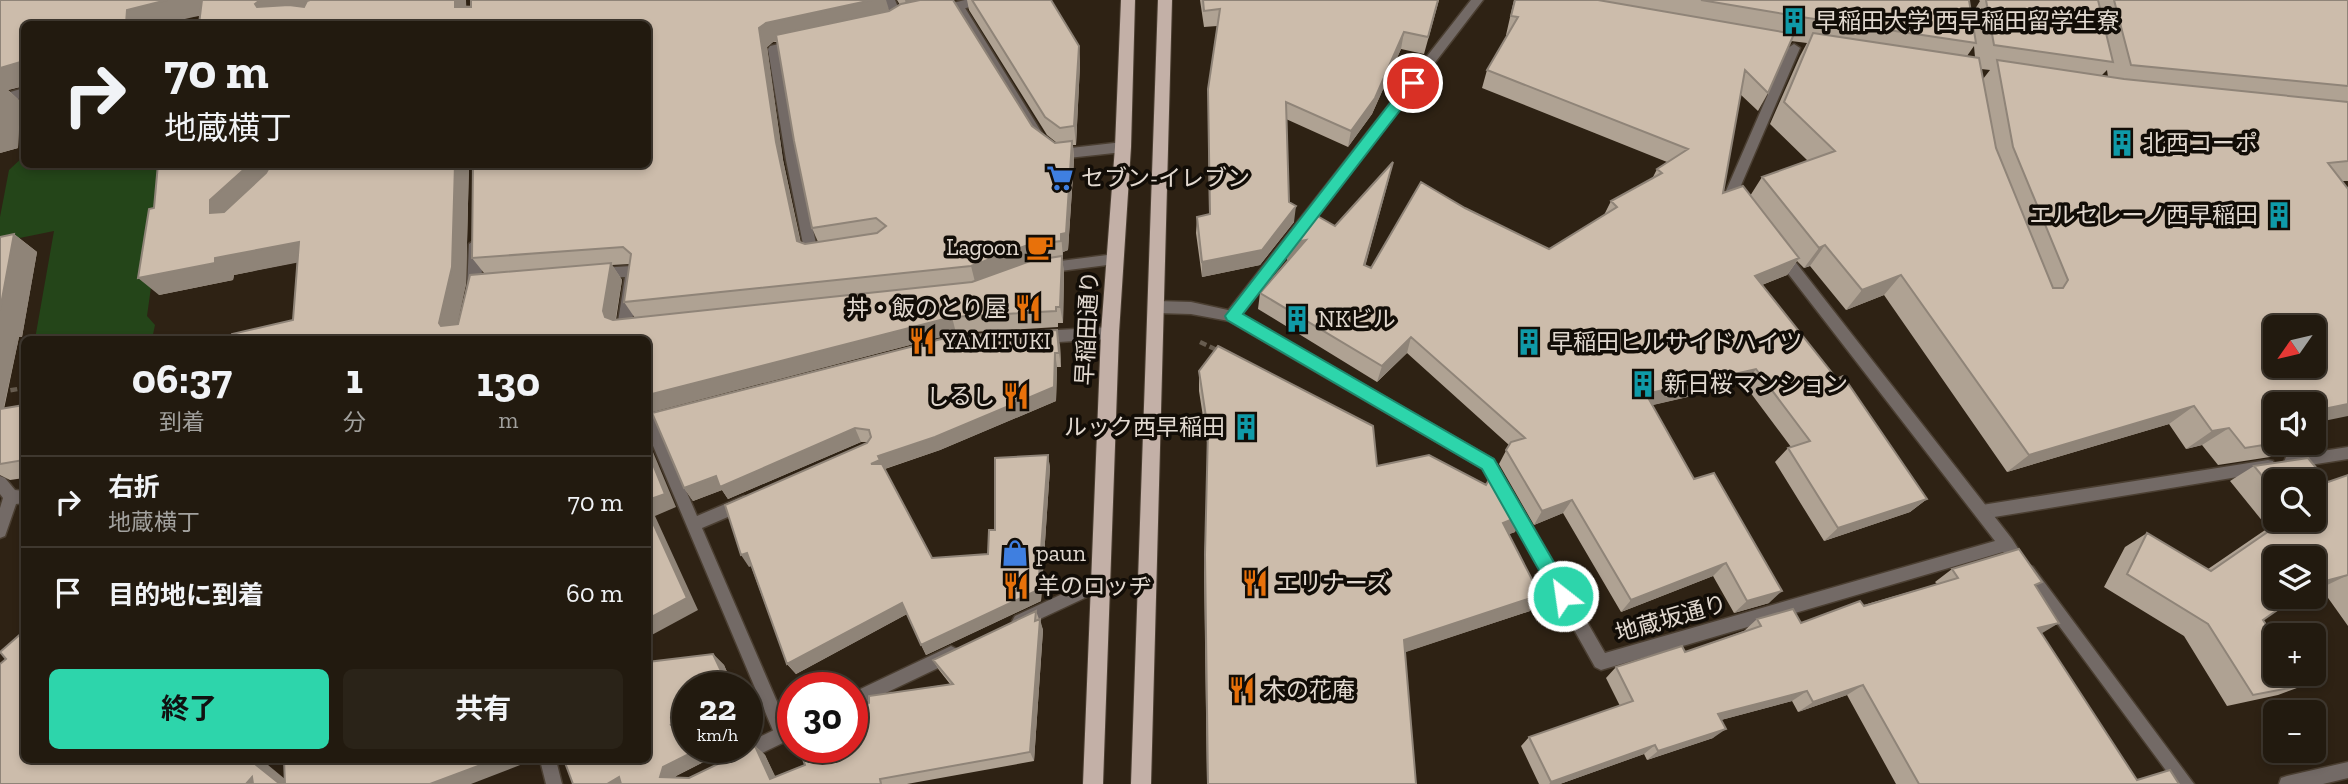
<!DOCTYPE html>
<html lang="ja">
<meta charset="utf-8">
<style>
:root{--surface:#221a0f;--page:#2a2318;--text:#f1f3f6;--muted:#a2a19e;--line:#3f382f;--accent:#2dd5ab}
body{margin:0;font-family:"Zilla Slab","Noto Sans JP",serif;background:var(--page);color:var(--text);height:100vh;display:flex;flex-direction:column;font-size:26px;white-space:nowrap}
*{box-sizing:border-box;margin:0}
p{font-size:23px;color:var(--muted)}
.icon{flex:none;width:38px;height:38px;fill:none;stroke:currentColor;stroke-width:2;stroke-linecap:round;stroke-linejoin:round}
.map{position:relative;flex:1;overflow:hidden}
.panel{position:absolute;left:21px;top:336px;width:630px;height:427px;display:flex;flex-direction:column;background:var(--surface);border-radius:10px;box-shadow:0 4px 10px #0003,0 0 0 2px var(--line)}
.panel>*{flex:none}
.hud{position:absolute;left:21px;top:21px;width:630px;height:147px;border-radius:10px;box-shadow:0 4px 10px #0003,0 0 0 2px var(--line);background:#221a0f;color:var(--text);overflow:hidden}
.needle{width:46px;rotate:236deg}
.controls{position:absolute;left:2263px;top:315px;display:grid;gap:14px}
.controls a{display:grid;place-items:center;width:63px;height:63px;border-radius:10px;background:var(--surface);box-shadow:0 4px 10px #0003,0 0 0 2px var(--line);font-size:35px}
.speed{position:absolute;left:672px;top:672px;display:flex;gap:14px;font-size:35px;font-weight:700;text-align:center}
.speed>*{display:grid;place-content:center;width:91px;height:91px;border-radius:50%;background:var(--surface);box-shadow:0 4px 10px #0003,0 0 0 2px var(--line);line-height:1}
.speed small{font-size:18px;font-weight:400}
.speed .limit{border:10px solid #d22;background:#fff;color:#111}
.pin{position:absolute;display:grid;place-items:center;width:60px;height:60px;color:#fff;margin:-30px;border:4px solid #fff;border-radius:50%;box-shadow:0 2px 7px #0007}
.me{position:absolute;width:77px;margin:-38px;rotate:330deg;stroke-linejoin:round;filter:drop-shadow(0 0 5px #0008)}
.turn{display:flex;align-items:center;gap:24px;height:147px;padding:0 28px;font-size:32px}
.turn .icon{width:91px;height:91px;stroke-width:2.5}
.turn b{display:block;font-size:49px;line-height:60px}
.eta{display:flex;justify-content:space-evenly;align-items:center;height:119px;text-align:center}
.eta b{font-size:42px;font-weight:700;line-height:49px}
.primary-button{display:flex;gap:14px;margin-top:auto;padding:14px 28px}
.primary-button a{flex:1;height:80px;border-radius:10px;background:var(--accent);color:#111;font-size:28px;font-weight:700;line-height:80px;text-align:center}
.primary-button a+a{background:var(--page);color:var(--text)}
ul{padding:0;list-style:none}
li{display:flex;align-items:center;gap:21px;height:91px;padding:0 28px;border-top:2px solid var(--line)}
li div{flex:1}
li b{display:block;font-size:26px}
li em{font-style:normal}
.map>svg:first-child{display:block}
.green{fill:#244519}
.lines{fill:none;stroke-linecap:round;stroke-linejoin:round}
.lane-casing{stroke:#4b3f32;stroke-width:3}
.street-casing{stroke:#4b3f32;stroke-width:3}
.primary-casing{stroke:#4b3f32;stroke-width:2}
.path{stroke:#675c4f;stroke-width:4.5;stroke-dasharray:7 3.5;stroke-linecap:butt}
.lane{fill:#736a66;fill-rule:evenodd}
.street{fill:#736a66;fill-rule:evenodd}
.primary{fill:#c3b0a7;fill-rule:evenodd}
.wall{fill:#afa293;fill-rule:evenodd}
.shaded-wall{fill:#8f8478}
.building{fill:#ccbcab;stroke:#8f8478;stroke-width:2;fill-rule:evenodd}
.route{fill:#2dd5ab;stroke:#1d8a6f;stroke-width:2}
.labels{text-anchor:middle;stroke-width:7;stroke-linejoin:round;paint-order:stroke}
.poi-label{font-size:23px;fill:#e2d9d0;stroke:#120d07;text-anchor:start}
.street-label{font-size:23px;fill:#e2d9d0;stroke:#120d07}
</style>
<div class="map">
<svg width="2348" height="784" viewBox="0 0 2348 784">
<rect width="100%" height="100%" fill="#2e2214"/>
<path class="green" d="M24 156V164L168 165 147 316 155 325 152 339H35L54 231 0 242V217L9 170Z"/>
<g class="lines">
<defs>
<path id="lane" d="M1471 0H1483L1237 320H1227L1225 316 1227 312Z
M958 2 962 3 1042 133 1044 136 1042 139H1034L952 6Z
M796 40 800 41V47L780 52 798 160 817 248 824 249 826 253 824 257 812 259 805 254 786 160 768 49 770 46Z
M1123 142 1129 147 1123 152 1059 159 1055 157 1050 151 1056 146 1062 149Z
M476 239 483 244 481 290 479 294H469L467 290 469 244Z
M1115 254 1122 259 1115 264 1045 273 1038 268 1045 263Z
M632 266 639 271 632 322 638 327 636 331 624 334 619 332 617 328 625 277 599 278 592 273 599 268Z
M1110 327 1115 329 1117 333 1115 337 1110 339 1041 343 1036 341 1034 337 1036 333 1041 331Z
M673 409 678 411 680 415 678 419 658 425 697 516 744 496 749 498 751 503 749 508 702 528 791 734 789 740 783 742 777 740 648 434V415Z
M2348 447V459L2291 468 2286 467 2284 462 2286 457 2291 456Z
M2268 460 2273 461 2275 466 2273 471 2268 472 1982 519 1977 517 1975 512 1977 507 1982 505Z
M0 476 5 478 15 490 24 491V503L16 504 5 536 0 538V508L3 498 0 494Z
M540 760H556L562 784H546Z"/>
<path id="street" d="M883 0H895L898 7 911 14V20C897 22 889 11 883 0Z
M965 0H989L983 4 940 14 934 10 936 7Z
M1794 44 1800 48 1739 190 1749 205 1743 210 1738 209 1726 191 1788 48Z
M24 88V97L0 105V95Z
M1781 249 1786 250 2012 539 2019 550 2016 555 2011 557 2003 552 1601 670 1595 667 1508 512 1506 507 1508 502 1513 500 1518 502 1605 653 1995 541 1776 258 1774 254Z
M1157 301 1191 302 1237 312 1493 459 1510 490 1508 495 1503 497 1498 495 1483 469 1229 321 1191 314 1157 313 1152 311 1150 307 1152 303Z
M2028 565 2033 567 2194 784H2176L2023 577 2020 572 2023 567Z
M1101 576 1106 578 1109 583 1106 588 1025 626 1020 628 1015 626 1012 621 1015 616Z
M951 646 957 649 959 654 957 659 852 709V693Z
M793 721V738L741 763 735 761 733 755 735 749 747 747V743Z
M2348 762V778L2323 784H2279L2281 778 2287 776Z"/>
<path id="primary" d="M1121 0H1135L1131 147 1119 333 1103 784H1083L1101 333 1115 147Z
M1158 0H1172L1151 784H1131Z"/>
</defs>
<use href="#lane" class="lane-casing"/>
<use href="#street" class="street-casing"/>
<use href="#primary" class="primary-casing"/>
<path class="path" d="M1200 342 1221 352
M0 392 24 388"/>
<use href="#lane" class="lane"/>
<use href="#street" class="street"/>
<use href="#primary" class="primary"/>
</g>
<path class="wall" d="M0 0 889 11 900 5 897 0H953L1032 126 1055 143H1057L1047 135 969 10 967 0H1051L1079 46 1080 65 1076 145H1073L1074 160 1068 250 1063 252V258H1062L1064 273 1063 323H1058V327L956 333 648 413V340L293 320 297 262 234 275 233 280 159 295 154 208 158 164H469L466 284 457 325 458 324 484 273 472 258 648 164 200 16 24 24V86L8 90 20 101 18 148 0 153ZM773 42H777L812 228 818 242 805 244 801 243 783 160 767 47ZM630 264 624 302 635 318 616 320 622 280 612 265Z
M1200 0H1439L1424 54 1401 49 1372 114 1348 147 1286 119 1289 202 1294 222 1260 265 1202 277 1196 233 1197 217 1209 214 1208 89 1217 26 1204 27Z
M1514 0H1969L1972 14 1980 1 1979 0H2348V181H2342L2275 404V443H2293L2270 457 2218 465 2202 445 2186 449 2169 424 2007 472 1884 295 1846 310 1810 266 1804 268 1797 261 1787 275 1762 285 1927 499 1910 512 1824 541 1775 462 1788 448 1791 447 1744 384 1652 405 1694 479 1769 603 1734 613 1713 576 1621 612 1563 513 1534 525 1499 464 1509 445 1407 353 1377 382 1258 309 1260 293 1289 259 1287 260 1289 243 1335 226 1393 162 1365 266 1371 268 1465 208 1549 249 1604 215 1611 201 1652 179 1657 169 1667 162 1482 88 1487 70 1507 35H1506ZM1791 41 1807 43 1800 56 1770 124 1808 161 1762 177 1750 196 1723 193 1740 94 1758 111 1768 93ZM1974 46 1975 57 1967 56ZM1981 69 1990 70 1983 79ZM2107 70 2108 77 2101 76Z
M14 234 37 252 22 337H19L4 409 24 405V478L10 480 0 475V237Z
M1060 345 1061 367H1057L1056 401 940 450 885 469 932 558 988 554 995 530 1048 455 1050 468 1041 601 926 655 907 614 796 674 787 664 751 566 749 567 868 442H861L728 499 722 490 693 501 684 488Z
M1199 371 1377 466 1515 532 1509 534 1530 611 1405 652 1416 784H1207L1204 572 1208 449 1199 391Z
M2254 466 2328 482 2348 475V626L2321 588 2314 589V558L2263 620 2305 685 2278 695 2227 706 2184 636 2104 587 2125 547 2147 533 2208 569 2268 528 2230 481ZM2275 481 2314 520H2275Z
M1952 569 2036 586 2041 633 2137 780 2179 784H1896L1847 695 1798 712 1792 701 1721 720 1713 738 1647 760 1644 754 1560 784H1539L1521 746 1529 737 1620 706 1606 678 1616 667 1685 652 1744 631 1757 619 1801 623 1937 584 1935 582Z
M1036 611 1043 630 1034 761 907 784H573L564 760H648V662L713 654 724 665 734 688H688V747H733L676 776 675 777 689 778 755 746 765 755 775 777 805 765 799 747H852V712L869 703V696L950 684 939 670 933 660Z"/>
<path class="shaded-wall" d="M167 0H211L220 11 163 24H126L127 10Z
M260 0H350L270 24 255 4Z
M455 0H466L467 24 455 7Z
M872 0H886L891 16 773 42 767 47 783 160 804 259 797 241 776 142 759 28 766 23Z
M905 0H951L907 9Z
M1404 32 1401 49 1372 114 1348 147 1351 131Z
M1079 46 1080 65 1076 145 1074 126Z
M24 61V86L8 90 20 101 18 148 0 153V68Z
M1072 141 1074 160 1068 250 1063 252V258L1061 234Z
M1393 162 1389 179 1361 282 1364 265Z
M250 164H281L228 218 210 213V200Z
M455 164H469L466 284 454 340 439 323Z
M1296 206 1294 222 1260 265 1202 277V262Z
M14 234 37 252 22 337H19L0 425V310Z
M1306 240 1303 256 1287 260 1289 243Z
M299 242 316 259 234 275 233 280 159 295 138 278 215 258Z
M1028 245 1031 263 975 282 971 266Z
M1825 245 1810 266 1804 268 1819 248Z
M1062 256 1064 273 1063 323 1060 307Z
M1799 258 1787 275 1744 292 1755 276Z
M611 263 622 280 614 328 605 317 603 311Z
M1901 275 1884 295 1846 310 1862 290Z
M952 317 956 333 648 413V395Z
M1057 330 1060 345 1061 367 1059 353Z
M1411 337 1407 353 1377 382 1382 366Z
M1055 353 1057 367 1056 401 940 450 884 469 871 464 878 456Z
M1756 369 1744 384 1636 409 1646 394Z
M2348 404V416L2314 423V411Z
M2194 406 2169 424 2007 472 2029 455Z
M855 428 861 442 728 499 722 490 693 501 684 488Z
M2229 428 2202 445 2186 449 2212 431Z
M648 440 676 507 655 516 698 610 648 637Z
M1048 455 1050 468 1041 601 926 655 921 645 1038 590Z
M1927 499 1910 512 1824 541 1838 528Z
M1572 500 1563 513 1534 525 1542 511Z
M1525 514 1515 532 1494 540 1503 523Z
M747 553 755 564 749 567 741 555Z
M1726 563 1713 576 1621 612 1631 600Z
M2348 575 2321 588 2314 589V584Z
M1782 591 1769 603 1734 613 1747 601Z
M1540 595 1530 611 1397 655 1404 640Z
M902 603 907 614 796 674 787 664Z
M1040 619 1043 630 1034 761 1030 752Z
M2059 623 2039 635 2038 628Z
M713 654 724 665 734 688H729Z
M1863 685 1847 695 1798 712 1813 702Z
M1807 691 1792 701 1706 724 1718 714Z
M688 715V731L670 725Z
M747 721 751 724 756 736 747 740Z
M1726 729 1713 738 1647 760 1658 751Z
M1655 745 1644 754 1560 784H1549L1551 782Z
M755 746 765 755 779 784 770 779Z
M703 747H733L676 776 673 784 660 777 663 767Z
M250 760H262L291 784H280Z
M494 760H533L471 784H430Z
M252 777 270 784H246Z
M619 777 630 784H607Z"/>
<path class="building" d="M0 0H167L127 10 126 24H24V61L0 68Z
M202 0H260L255 4 257 7 289 5 304 7 307 1 310 0H455V7H471V0H872L766 23 759 28 776 142 797 241 805 244 877 233 886 226 876 218 812 228 794 141 776 35 889 11 901 4 920 0H953L1032 126 1055 143 1072 141 1066 233 1061 234V241L1028 245 971 266 624 302 631 254 623 247 472 258 473 164H648V24H199Z
M972 0H1051L1079 46 1074 126 1060 128 1045 117Z
M1203 0H1438L1428 37 1404 32 1375 98 1351 131 1286 102 1289 202 1296 206 1262 250 1202 262 1197 217 1210 214 1208 89 1220 9 1204 11Z
M1515 0H1598L1794 34 1768 93 1745 70 1723 193 1743 186 1799 258 1755 276 1837 379 1843 376 1927 499 1838 528 1788 448 1810 441 1756 369 1646 394 1694 479 1714 473 1782 591 1747 601 1726 563 1631 600 1572 500 1542 511 1506 450 1511 442 1525 438 1411 337 1382 366 1260 293 1306 240 1289 243 1312 213 1335 226 1393 162 1364 265 1371 268 1421 182 1465 208 1549 249 1617 207 1611 201 1662 173 1657 169 1688 149 1487 70 1518 17 1511 16Z
M1701 0H1969L1976 43 1808 18Z
M1986 0H2098L2113 62 1994 45Z
M2114 0H2348V86L2131 65Z
M1813 33 1979 58 1996 148 2053 288H2063L2068 280 2013 147 1997 60 2124 79 2348 102V161L2328 163 2348 189V404L2314 411V404H2275V443H2276L2245 448 2229 428 2212 431 2194 406 2029 455 1901 275 1862 290 1825 245 1819 248 1762 177 1835 151 1784 102ZM2275 327H2314V366H2275Z
M158 164H250L210 200V213L224 212 266 173 271 164H455L452 267 439 323 441 326 458 324 470 275 611 263 603 311 605 317 613 320 972 282 1030 261 1062 256 1060 307H1056V311L952 317 648 395V340H231L232 334 293 320 299 242 215 258V263L138 278 149 209 154 208Z
M14 234 0 310V237Z
M1057 330 1059 353H1055L1054 387 935 437 878 456 880 460 871 464H882L932 558 988 554 989 530H995V458L1048 455 1038 590 921 645 902 603 787 664 747 553 741 555 725 505 867 443 871 437 869 430 855 428 720 487 716 476 684 488 652 413 953 336Z
M1218 346 1373 426 1377 466 1429 455 1486 485 1497 465 1525 514 1503 523 1540 595 1404 640 1416 784H1208L1205 555 1208 430 1199 371Z
M24 405V460L0 464V409Z
M648 452 665 494 648 500Z
M2308 458 2328 482 2348 475V575L2314 584V558H2275V597H2296L2263 620 2275 638V674H2298L2305 685 2253 695 2208 624 2127 574 2147 533 2211 571 2285 520H2314V481H2275V492L2254 466Z
M648 512 687 598 648 619Z
M2019 549 2042 582 2035 585 2059 623 2038 628 2137 780 2170 770 2179 784H1919L1863 685 1813 702 1807 691 1718 714 1726 729 1658 751 1655 745 1551 782 1529 737 1633 701 1616 667 1682 646 1685 652 1761 626 1757 619 1793 609 1801 623 1860 601 1864 606 1958 578 1952 569Z
M1036 611 1035 621 1040 619 1030 752 880 779 881 784H621L619 777 607 784H573L564 760H648V662L713 654 729 688H688V715L670 725 688 722V747H703L663 767 660 777 689 778 755 746 770 779 805 765 799 747H852V712L869 703V696L953 684 933 660Z
M24 631V760H250L280 784H253L252 777 246 784H0V664L6 659 0 652Z
M284 760H494L430 784H285Z"/>
<path class="route" d="M1413 78 1418 80V87L1243 314 1494 459 1570 590 1572 596 1570 602 1563 604 1557 602 1482 469 1227 320 1225 316 1408 80Z"/>
<defs>
<symbol id="building-bare" viewBox="-9 -9 18 18"><path d="M-4-6H4V6H1V3H-1V6H-4ZM-2.5-4.3h1.7v1.8h-1.7ZM.8-4.3h1.7v1.8H.8ZM-2.5-1h1.7V.8h-1.7ZM.8-1h1.7V.8H.8Z" fill="#0f9aa8" stroke="#120d07" stroke-width="2.5" paint-order="stroke"/></symbol>
<symbol id="supermarket-bare" viewBox="-9 -9 18 18"><path d="M-6-5.5h2.5l.6 2H6L4.5 2H-2.5L-4.4-4H-6ZM-1.5 3.2a1.3 1.3 0 1 0 .1 0ZM3 3.2a1.3 1.3 0 1 0 .1 0Z" fill="#3f7fe0" stroke="#120d07" stroke-width="2.5" paint-order="stroke"/></symbol>
<symbol id="cafe-bare" viewBox="-9 -9 18 18"><path d="M-5.5-4.5H6V0H3Q3 3.5 0 3.5H-2.5Q-5.5 3.5-5.5 0ZM3-3.2v2h1.7v-2ZM-6 4.5H4V6H-6Z" fill="#e8710a" stroke="#120d07" stroke-width="2.5" paint-order="stroke"/></symbol>
<symbol id="restaurant-bare" viewBox="-9 -9 18 18"><path d="M-5-6h1v4h1v-4h1v4h1v-4h1v5L-1.5 .5V6h-2V.5L-5-1ZM5-6V6H3V1.5H1.5Q1.5-4 5-6Z" fill="#e8710a" stroke="#120d07" stroke-width="2.5" paint-order="stroke"/></symbol>
<symbol id="shop-bare" viewBox="-9 -9 18 18"><path d="M-5-2.5h2.3a2.7 3.5 0 0 1 5.4 0H5L5.5 6h-11ZM-1.5-2.5h3a1.5 2.3 0 0 0-3 0Z" fill="#3f7fe0" stroke="#120d07" stroke-width="2.5" paint-order="stroke"/></symbol>
</defs>
<g fill-rule="evenodd">
<use href="#building-bare" x="1775" y="2" width="38" height="38"/>
<use href="#building-bare" x="2103" y="124" width="38" height="38"/>
<use href="#supermarket-bare" x="1041" y="159" width="38" height="38"/>
<use href="#building-bare" x="2260" y="196" width="38" height="38"/>
<use href="#cafe-bare" x="1021" y="228" width="38" height="38"/>
<use href="#restaurant-bare" x="1009" y="289" width="38" height="38"/>
<use href="#building-bare" x="1278" y="300" width="38" height="38"/>
<use href="#restaurant-bare" x="903" y="322" width="38" height="38"/>
<use href="#building-bare" x="1510" y="323" width="38" height="38"/>
<use href="#building-bare" x="1624" y="365" width="38" height="38"/>
<use href="#restaurant-bare" x="997" y="377" width="38" height="38"/>
<use href="#building-bare" x="1227" y="408" width="38" height="38"/>
<use href="#shop-bare" x="996" y="534" width="38" height="38"/>
<use href="#restaurant-bare" x="1236" y="564" width="38" height="38"/>
<use href="#restaurant-bare" x="997" y="567" width="38" height="38"/>
<use href="#restaurant-bare" x="1223" y="671" width="38" height="38"/>
</g>
<g class="labels">
<g class="poi-label">
<text x="1815" y="29">早稲田大学 西早稲田留学生寮</text>
<text x="2143" y="151">北西コーポ</text>
<text x="1081" y="186">セブン-イレブン</text>
<text x="2258" y="223" text-anchor="end">エルセレーノ西早稲田</text>
<text x="1019" y="255" text-anchor="end">Lagoon</text>
<text x="1007" y="316" text-anchor="end">丼・飯のとり屋</text>
<text x="1318" y="327">NKビル</text>
<text x="943" y="349">YAMITUKI</text>
<text x="1550" y="350">早稲田ヒルサイドハイツ</text>
<text x="1664" y="392">新日桜マンション</text>
<text x="995" y="404" text-anchor="end">しるし</text>
<text x="1225" y="435" text-anchor="end">ルック西早稲田</text>
<text x="1036" y="561">paun</text>
<text x="1276" y="591">エリナーズ</text>
<text x="1037" y="594">羊のロッヂ</text>
<text x="1263" y="698">木の花庵</text>
</g>
<g class="street-label">
<text transform="translate(1087 328) rotate(-87)" y="8">早稲田通り</text>
<text transform="translate(1671 618) rotate(-16)" y="8">地蔵坂通り</text>
</g>
</g>
</svg>
<div class="controls">
<a><svg class="needle" viewBox="-14 -14 28 28"><path d="M0-13l5 13h-10z" fill="#e53935"/><path d="M0 13l5-13h-10z" fill="#a2a19e"/></svg></a>
<a><svg class="icon" aria-label="sound" viewBox="0 0 24 24"><path d="M4 9h4l5-4v14l-5-4H4zM17 9q2 3 0 6"/></svg></a>
<a><svg class="icon" aria-label="search" viewBox="0 0 24 24"><circle cx="10" cy="10" r="6"/><path d="M15 15l6 6"/></svg></a>
<a><svg class="icon" aria-label="layers" viewBox="0 0 24 24"><path d="M12 4l9 5-9 5-9-5zM3 14l9 5 9-5"/></svg></a>
<a>+</a>
<a>−</a>
</div>
<div class="speed"><div>22<small>km/h</small></div><div class="limit">30</div></div>
<div class="pin" style="left:1413px;top:83px;background:#d93025"><svg class="icon" aria-label="arrive" viewBox="0 0 24 24"><path d="M6 21V4h12l-3 4 3 4H6"/></svg></div>
<svg class="me" style="left:1563px;top:596px" viewBox="-20 -20 40 40"><circle r="17" fill="#2dd5ab" stroke="#fff" stroke-width="3"/><path d="M0-11L8 9 0 5-8 9z" fill="#fff"/></svg>
<div class="hud">
<div class="turn"><svg class="icon" aria-label="right" viewBox="0 0 24 24"><path d="M7 20v-9h11M14 6l5 5-5 5"/></svg><div><b>70 m</b>地蔵横丁</div></div>
</div>
<section class="panel">
<div class="eta">
<div><b>06:37</b><p>到着</p></div>
<div><b>1</b><p>分</p></div>
<div><b>130</b><p>m</p></div>
</div>
<ul>
<li><svg class="icon" aria-label="right" viewBox="0 0 24 24"><path d="M7 20v-9h11M14 6l5 5-5 5"/></svg><div><b>右折</b><p>地蔵横丁</p></div><em>70 m</em></li>
<li><svg class="icon" aria-label="arrive" viewBox="0 0 24 24"><path d="M6 21V4h12l-3 4 3 4H6"/></svg><div><b>目的地に到着</b></div><em>60 m</em></li>
</ul>
<div class="primary-button"><a>終了</a><a>共有</a></div>
</section>
</div>
